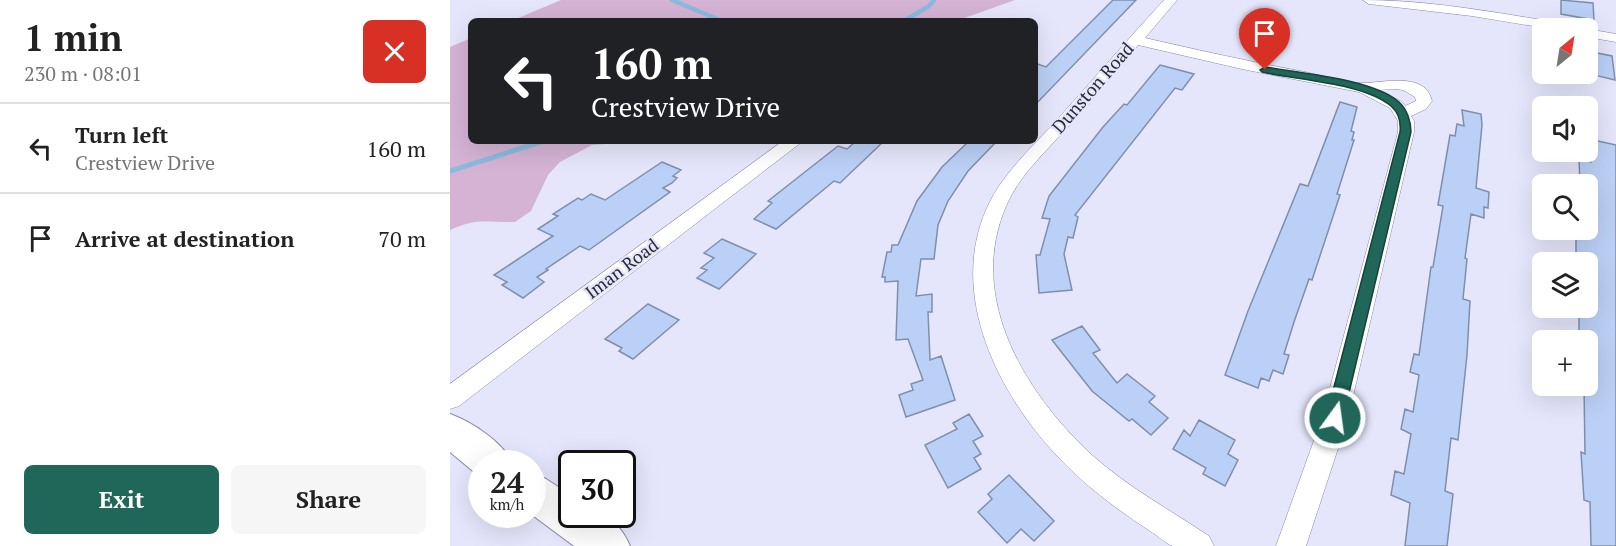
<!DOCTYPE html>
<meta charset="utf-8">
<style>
:root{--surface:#fff;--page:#f6f6f6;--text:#222;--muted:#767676;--line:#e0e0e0;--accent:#206659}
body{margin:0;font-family:"PT Serif",serif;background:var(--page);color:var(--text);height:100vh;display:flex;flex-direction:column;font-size:22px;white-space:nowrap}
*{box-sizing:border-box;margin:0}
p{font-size:20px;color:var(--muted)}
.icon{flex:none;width:33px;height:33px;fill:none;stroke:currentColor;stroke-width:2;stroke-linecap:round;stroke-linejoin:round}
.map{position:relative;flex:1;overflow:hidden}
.details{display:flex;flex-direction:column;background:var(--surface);width:450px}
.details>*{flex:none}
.top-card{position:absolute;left:18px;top:18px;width:570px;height:126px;border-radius:9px;box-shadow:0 6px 24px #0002;background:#202124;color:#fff;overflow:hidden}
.needle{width:39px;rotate:30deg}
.controls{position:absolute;left:1082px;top:18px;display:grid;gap:12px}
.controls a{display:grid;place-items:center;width:66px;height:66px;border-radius:9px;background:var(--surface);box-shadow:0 6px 24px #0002;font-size:30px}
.speed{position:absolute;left:18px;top:450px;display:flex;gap:12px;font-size:30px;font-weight:700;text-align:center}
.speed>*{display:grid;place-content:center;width:78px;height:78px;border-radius:50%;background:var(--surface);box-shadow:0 6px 24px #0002;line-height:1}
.speed small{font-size:15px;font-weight:400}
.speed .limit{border:3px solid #111;border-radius:9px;background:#fff;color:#111}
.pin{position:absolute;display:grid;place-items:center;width:51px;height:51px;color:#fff;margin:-62px -26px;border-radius:50% 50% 50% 0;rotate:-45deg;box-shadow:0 0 6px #0007}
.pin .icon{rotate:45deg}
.me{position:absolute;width:66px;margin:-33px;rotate:14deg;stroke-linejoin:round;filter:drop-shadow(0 0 4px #0008)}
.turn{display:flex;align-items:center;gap:21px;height:126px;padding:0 24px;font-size:27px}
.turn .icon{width:78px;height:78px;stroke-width:2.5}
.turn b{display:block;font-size:42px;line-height:51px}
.round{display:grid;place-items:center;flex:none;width:63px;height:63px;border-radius:9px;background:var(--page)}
.headline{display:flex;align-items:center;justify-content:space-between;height:102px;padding:0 24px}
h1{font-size:36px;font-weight:700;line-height:45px}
.primary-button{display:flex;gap:12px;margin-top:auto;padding:12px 24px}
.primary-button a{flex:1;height:69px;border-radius:9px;background:var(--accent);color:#fff;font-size:24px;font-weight:700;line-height:69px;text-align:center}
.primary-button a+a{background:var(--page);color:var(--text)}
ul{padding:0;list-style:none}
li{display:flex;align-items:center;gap:18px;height:90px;padding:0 24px;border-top:2px solid var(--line)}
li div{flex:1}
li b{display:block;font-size:22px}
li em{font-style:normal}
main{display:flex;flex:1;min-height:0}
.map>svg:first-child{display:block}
.green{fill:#d4b3d5}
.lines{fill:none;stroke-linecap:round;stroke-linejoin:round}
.stream-far1{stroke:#8bbade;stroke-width:4.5}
.stream{stroke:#8bbade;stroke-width:5}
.building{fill:#bbd0f6;stroke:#7f8fab;stroke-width:1.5}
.street-casing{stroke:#8889a8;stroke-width:1}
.secondary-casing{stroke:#8889a8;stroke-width:2}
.street{fill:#fff;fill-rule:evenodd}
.secondary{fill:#fff;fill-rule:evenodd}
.route{fill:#206659;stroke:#15423a;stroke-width:1.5}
.labels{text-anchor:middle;stroke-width:4.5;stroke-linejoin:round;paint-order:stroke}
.street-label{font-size:18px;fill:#2b2b38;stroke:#e5e6fb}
</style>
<main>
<section class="details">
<div class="headline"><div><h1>1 min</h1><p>230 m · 08:01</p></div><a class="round" style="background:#d93025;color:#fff"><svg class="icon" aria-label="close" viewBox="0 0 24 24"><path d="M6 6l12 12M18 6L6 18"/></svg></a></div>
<ul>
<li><svg class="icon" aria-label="left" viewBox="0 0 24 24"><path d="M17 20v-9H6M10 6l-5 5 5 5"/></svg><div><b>Turn left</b><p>Crestview Drive</p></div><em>160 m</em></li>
<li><svg class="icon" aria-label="arrive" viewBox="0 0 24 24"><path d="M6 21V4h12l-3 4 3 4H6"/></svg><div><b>Arrive at destination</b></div><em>70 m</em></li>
</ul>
<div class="primary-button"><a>Exit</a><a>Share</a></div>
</section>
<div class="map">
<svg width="1166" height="546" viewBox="0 0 1166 546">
<rect width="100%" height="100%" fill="#e5e6fb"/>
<path class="green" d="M111 0H565L506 21H61Z
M21 38V141H196L142 145 110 162 98 175 81 211 65 222C37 223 28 217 0 230V47Z"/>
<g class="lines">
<path class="stream-far1" d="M222 0 272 21
M454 21 479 6 484 0"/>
<path class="stream" d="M104 141H130
M0 171 94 141"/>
</g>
<path class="building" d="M663 0H686L585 105V63L596 67Z
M1111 0 1143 3 1144 20 1111 14Z
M1142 52 1162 56 1165 80 1144 75Z
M710 65 744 74 732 90 725 88 625 215 628 217 623 238 618 237 614 254 622 290 589 293 586 255H590L600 219 592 218 599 196 653 127 674 104 677 105Z
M890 102 907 107 901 131 904 132 902 140H904L887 194 890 195 862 280 859 279 844 322 834 354 839 355 833 374 823 370 819 381 811 378 808 388 775 375 798 311 850 184 858 186Z
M1012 110 1031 114 1032 125 1026 188 1039 192 1038 208 1034 207V218L1021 214 1015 258 1017 259 1013 299 1020 301 1017 355 1008 440 1001 438 995 491 1003 494 997 546H955L960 503 941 495 945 471 954 474 961 434 951 429 955 409 963 412 969 375 960 372 964 354 969 355 981 267H983L993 206 988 205 1000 135 1005 136 1007 124 1014 126Z
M1139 139 1166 145V546H1141L1140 502 1134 500 1131 452 1135 454 1134 386H1137V340H1129V313L1137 316V262H1126V230H1137V184H1130L1129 159 1141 162Z
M406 141H434L390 183 384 181 326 229 304 219 322 203 318 201 388 146 397 149Z
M525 141H547L518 171 498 201 488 225 484 259H471L466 296 482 294V312H478L480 360 491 356 505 400 456 417 449 395 463 390 461 384 473 380 458 339 446 340 448 281 435 282V277H432L437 252H441L442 245H448L467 201 492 167 518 142 523 143Z
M212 162 231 170 223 176 227 178 222 183 213 188 220 192 139 250 130 246 96 269 98 270 87 277 94 282 73 298 52 285 57 282 44 275 103 236 88 229 108 216 103 214 128 198 132 200 141 194 155 200Z
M272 239 306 254 269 289 247 278 257 270 251 268 264 258 254 253Z
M198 304 229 320 183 359 169 351 172 348 155 339Z
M632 326 650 350 643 353 667 383 677 374 705 396 699 402 718 418 701 435 682 419 679 421 642 391 602 340Z
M519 414 533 436 523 441 531 454 524 458 531 469 498 488 475 445 507 429 503 423Z
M749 420 785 440 778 454 788 460 775 486 753 474 756 468 723 449 734 430 740 436Z
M559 475 604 521 584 541 571 529 557 543 528 512 542 499 538 494Z"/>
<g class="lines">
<defs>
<path id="street" d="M714 0H727L695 38C748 50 801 62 855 72 874 76 895 84 914 83 932 83 976 71 982 101L976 109 961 116 964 121V132L898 418 856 546H826L872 418 948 132V121L940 108 909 92 792 69 688 45C664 74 640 103 614 131 596 151 575 171 562 194 511 289 572 391 643 456 678 487 720 510 759 536L764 546C752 546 734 546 723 546 715 543 707 535 700 531 668 510 638 488 611 460 546 393 492 285 544 194 560 167 584 145 605 122 642 81 677 40 714 0ZM945 89 953 90 965 97 966 101 955 106 952 102 929 90Z
M913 0C981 0 1048 13 1116 24L1123 28H1095L1022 16 919 4Z
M1137 29 1166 34V42L1137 37Z
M333 141H353L9 406 0 409V384Z"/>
<path id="secondary" d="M0 414C22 422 53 442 63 464H32L30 477 0 452Z
M82 473 96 479 122 496V514C150 514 168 517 180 546H124L81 514H82Z"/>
</defs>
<use href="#street" class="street-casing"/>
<use href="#secondary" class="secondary-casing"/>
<use href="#street" class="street"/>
<use href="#secondary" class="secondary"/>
</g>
<path class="route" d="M815 67C850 73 923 79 949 102 957 109 961 122 961 132L893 418 891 423 885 425 879 423 876 418 950 132C951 123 949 113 941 106 914 83 847 80 812 72L810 70Z"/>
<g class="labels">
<g class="street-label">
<text transform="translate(643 88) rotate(-49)" y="6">Dunston Road</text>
<text transform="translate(172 269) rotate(-37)" y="6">Iman Road</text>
</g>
</g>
</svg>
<div class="controls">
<a><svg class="needle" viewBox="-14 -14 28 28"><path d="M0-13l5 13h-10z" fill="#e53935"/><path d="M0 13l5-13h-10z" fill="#767676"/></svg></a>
<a><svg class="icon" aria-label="sound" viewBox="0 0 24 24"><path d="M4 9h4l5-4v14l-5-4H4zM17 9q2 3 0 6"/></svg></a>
<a><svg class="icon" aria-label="search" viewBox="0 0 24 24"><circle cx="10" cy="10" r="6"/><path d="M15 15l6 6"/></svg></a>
<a><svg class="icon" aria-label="layers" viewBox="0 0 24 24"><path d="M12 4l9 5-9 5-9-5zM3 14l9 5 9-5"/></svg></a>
<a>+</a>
</div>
<div class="speed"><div>24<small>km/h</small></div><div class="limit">30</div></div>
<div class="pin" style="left:815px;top:70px;background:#d93025"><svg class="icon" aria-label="arrive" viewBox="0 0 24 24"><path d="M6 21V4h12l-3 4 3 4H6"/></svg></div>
<svg class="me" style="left:885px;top:418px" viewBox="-20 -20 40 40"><circle r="17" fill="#206659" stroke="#fff" stroke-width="3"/><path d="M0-11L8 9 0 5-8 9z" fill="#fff"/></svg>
<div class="top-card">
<div class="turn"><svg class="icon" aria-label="left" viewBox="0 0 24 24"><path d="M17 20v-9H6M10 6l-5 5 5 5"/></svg><div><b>160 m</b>Crestview Drive</div></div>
</div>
</div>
</main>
